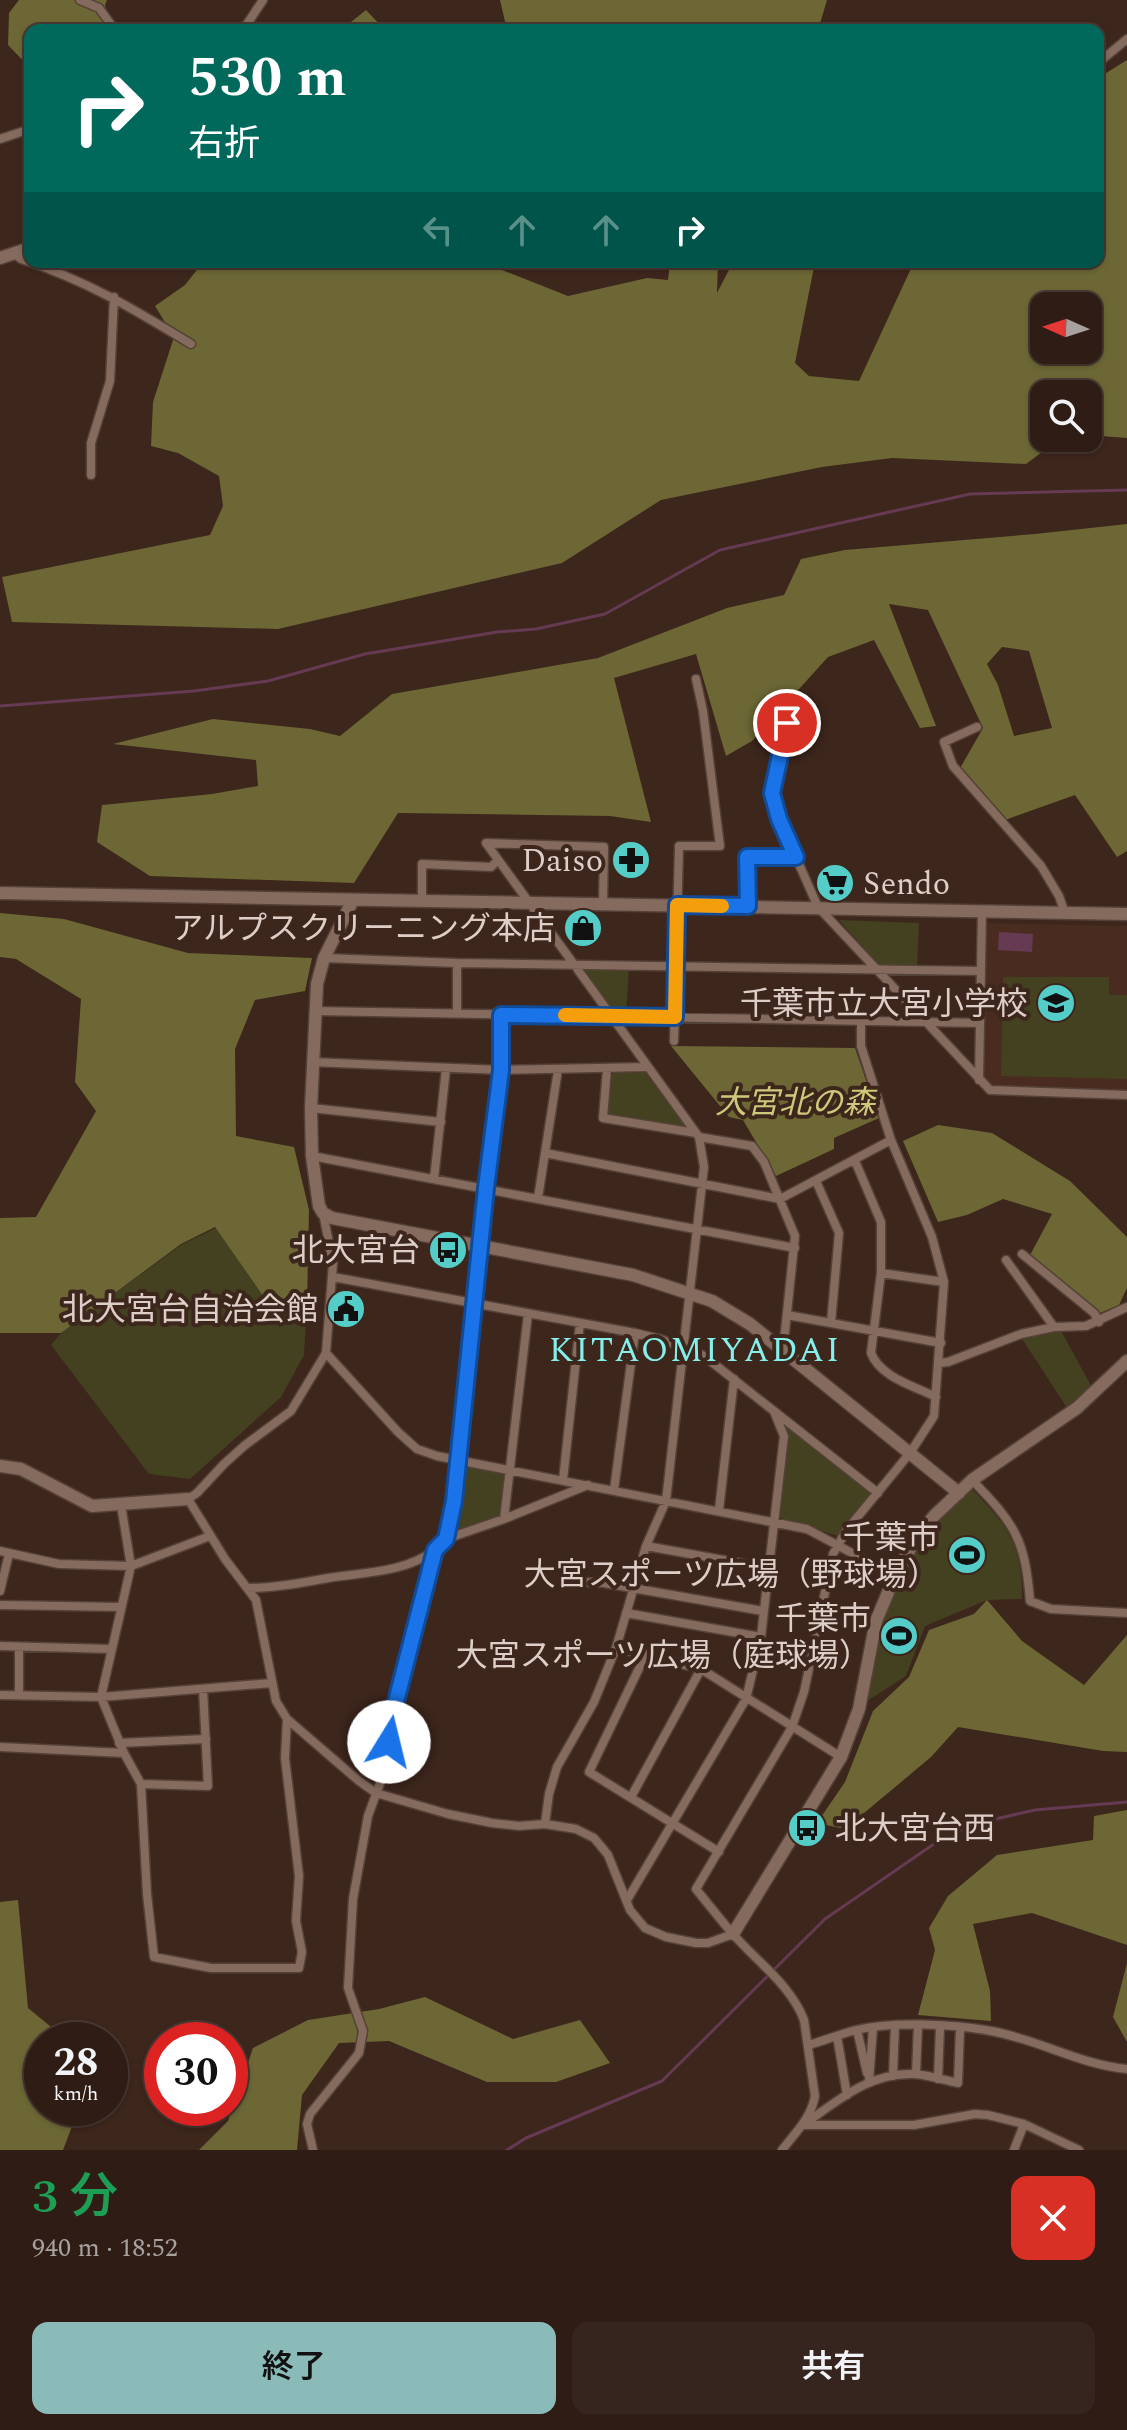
<!DOCTYPE html>
<html lang="ja">
<meta charset="utf-8">
<style>
:root{--surface:#2e1c15;--page:#36251e;--text:#f1f3f6;--muted:#a7a1a0;--line:#493a34;--accent:#8bbbb9}
body{margin:0;font-family:Spectral,"Noto Sans JP",serif;background:var(--page);color:var(--text);height:100vh;display:flex;flex-direction:column;font-size:30px;white-space:nowrap}
*{box-sizing:border-box;margin:0}
p{font-size:26px;color:var(--muted)}
.icon{flex:none;width:44px;height:44px;fill:none;stroke:currentColor;stroke-width:2;stroke-linecap:round;stroke-linejoin:round}
.map{position:relative;height:2150px;overflow:hidden}
.panel{display:flex;flex-direction:column;background:var(--surface);flex:1}
.panel>*{flex:none}
.guide{position:absolute;left:24px;top:24px;width:1080px;height:244px;border-radius:16px;box-shadow:0 2px 6px #0004,0 0 0 2px var(--line);background:#00695c;color:#fff;overflow:hidden}
.needle{width:52px;rotate:273deg}
.fabs{position:absolute;left:1030px;top:292px;display:grid;gap:16px}
.fabs a{display:grid;place-items:center;width:72px;height:72px;border-radius:16px;background:var(--surface);box-shadow:0 2px 6px #0004,0 0 0 2px var(--line);font-size:40px}
.speed{position:absolute;left:24px;top:2022px;display:flex;gap:16px;font-size:40px;font-weight:700;text-align:center}
.speed>*{display:grid;place-content:center;width:104px;height:104px;border-radius:50%;background:var(--surface);box-shadow:0 2px 6px #0004,0 0 0 2px var(--line);line-height:1}
.speed small{font-size:20px;font-weight:400}
.speed .limit{border:12px solid #d22;background:#fff;color:#111}
.pin{position:absolute;display:grid;place-items:center;width:68px;height:68px;color:#fff;margin:-34px;border:4px solid #fff;border-radius:50%;box-shadow:0 2px 8px #0007}
.me{position:absolute;width:88px;margin:-44px;rotate:9deg;stroke-linejoin:round;filter:drop-shadow(0 0 6px #0008)}
.turn{display:flex;align-items:center;gap:28px;height:168px;padding:0 32px;font-size:36px}
.turn .icon{width:104px;height:104px;stroke-width:2.5}
.turn b{display:block;font-size:56px;line-height:68px}
.lanes{display:flex;align-items:center;height:76px;padding:0 32px;background:#0003;justify-content:center;gap:40px;direction:ltr}
.lanes .off{opacity:.35}
.round{display:grid;place-items:center;flex:none;width:84px;height:84px;border-radius:16px;background:var(--page)}
.overview{display:flex;align-items:center;justify-content:space-between;height:136px;padding:0 32px}
h1{font-size:48px;font-weight:600;line-height:60px;color:#1e9e55}
.primary-button{display:flex;gap:16px;margin-top:auto;padding:16px 32px}
.primary-button a{flex:1;height:92px;border-radius:16px;background:var(--accent);color:#111;font-size:32px;font-weight:600;line-height:92px;text-align:center}
.primary-button a+a{background:var(--page);color:var(--text)}
.map>svg:first-child{display:block}
.built{fill:#492c1f}
.green{fill:#444120}
.forest{fill:#6c6735;fill-rule:evenodd}
.water{fill:#653a52}
.lines{fill:none;stroke-linecap:round;stroke-linejoin:round}
.stream{stroke:#653a52;stroke-width:3}
.street-casing{stroke:#544138;stroke-width:11}
.secondary-casing{stroke:#544138;stroke-width:15}
.street{stroke:#856a5e;stroke-width:8}
.secondary{stroke:#856a5e;stroke-width:12}
.route-casing{stroke:#114b97;stroke-width:20}
.route{stroke:#1a73e8;stroke-width:14}
.slow{stroke:#f59e0b;stroke-width:14}
.labels{text-anchor:middle;stroke-width:8;stroke-linejoin:round;paint-order:stroke}
.poi-label{font-size:32px;fill:#decec8;stroke:#3d261c;text-anchor:end}
.park-label{font-size:32px;font-style:italic;fill:#cfc779;stroke:#3d261c}
.neighbourhood-label{font-size:34px;letter-spacing:2px;fill:#85f0eb;stroke:#3d261c}
</style>
<div class="map">
<svg width="1127" height="2150" viewBox="0 0 1127 2150">
<rect width="100%" height="100%" fill="#3d261c"/>
<path class="built" d="M986 923 1127 926V1091L990 1088 983 1081Z"/>
<path class="green" d="M839 920 919 923 917 968 881 967Z
M585 967 629 968 626 1014H614L582 971Z
M1003 977H1109V995H1127V1079L1001 1076Z
M613 1073H646L686 1126 684 1129 607 1115 609 1076Z
M216 1228 277 1316 307 1306 304 1355 281 1397 190 1479 149 1474 51 1345 61 1333 181 1245Z
M1060 1329 1094 1391 1069 1411 1021 1337Z
M790 1427 869 1492 870 1495 838 1536 780 1518 778 1515 787 1428Z
M461 1466 504 1473 502 1517 449 1536Z
M972 1489C1009 1528 1022 1543 1022 1599L987 1600 925 1626 906 1676 864 1703 873 1647 888 1601 926 1533Z"/>
<path class="forest" d="M19 0H107L105 5 111 30H30V68L8 45 9 13Z
M500 0H827L818 30H507Z
M366 10 385 30H341Z
M1127 60V438L1088 435V394H1044V438H1061L1026 464 892 458 822 467 661 500 562 563 278 629 12 622 2 577 210 535 223 506 219 476 178 453 151 446 153 402 174 337 155 306 185 285 203 262H498L502 270 568 296 647 278 668 280 670 262H718L717 293 733 262H815L795 363 809 376 859 381 914 262H1098V78ZM1044 306H1088V350H1044Z
M1127 524V851L1117 857 1075 795 1005 820 959 770 983 728 928 610 889 604 936 726 920 728 874 640 828 657 752 741 726 756 696 654 614 678 651 822 610 816 398 813 354 883 150 876 97 842 102 805 212 794 258 786 256 760 113 744 213 719 310 729 340 736 392 694 598 658 727 608 784 595 801 559 845 550 1035 534ZM1002 647 1029 651 1052 728 1014 736 998 685 987 664Z
M0 913 64 919 188 953 312 958 305 991 255 1000 235 1049 236 1136 294 1147 309 1210 307 1305 277 1316 215 1227 181 1244 61 1333H0V1218L36 1217 96 1111 75 1082 81 999 16 959 0 957Z
M671 1046 855 1048 879 1118 834 1138V1149L776 1176 743 1120 729 1117Z
M938 1125 992 1133 1070 1181 1127 1237V1288L1119 1305 1095 1315 1029 1257 1052 1214 1003 1199 967 1215 938 1222 903 1141Z
M987 1600 1022 1641 1084 1685 1127 1635V1752L1103 1751 958 1727 931 1757 845 1829 817 1823 845 1782 873 1711 909 1677 929 1630 974 1614Z
M1127 1810V1945L1032 1913 973 1924 990 1991 991 2021 918 2015 935 1950 929 1928 948 1896 997 1855 1093 1840 1094 1816Z
M18 1900 28 2008 67 2040H42V2108H79L63 2150H0V1902Z
M1127 1963V2042L1113 2017Z
M425 1997 513 2039 580 2020 610 2063 556 2082H487L389 2041 339 2043 302 2095 297 2150H199L228 2121 253 2048 308 2020 379 2009Z"/>
<path class="water" d="M999 932 1033 934 1032 952 998 950Z"/>
<g class="lines">
<path class="stream" d="M0 706 194 691 268 681 365 654 497 632 536 629 605 614 720 550 970 494 1127 490
M507 2150 526 2138 662 2081 825 1919 944 1837 978 1823 1035 1810 1127 1802"/>
<defs>
<path id="street" d="M80 0 99 8 115 30
M243 30 263 0
M1098 63 1127 39
M0 139 30 129
M16 255 21 259C87 281 132 308 191 344
M91 475V443L110 381 114 297
M787 723 772 793 779 819 818 907 990 1090 1127 1095
M977 727 944 742 953 766 1041 866 1059 896 1065 913
M422 902V864L491 867 497 861
M748 906 747 857H796
M324 958 457 963 981 971
M457 963V1014
M315 1011 980 1023
M861 1020V1046L891 1140
M674 1041 679 846H720L703 711 696 679
M312 1062 501 1070 647 1067
M607 1069 603 1118 696 1133
M558 1070 545 1153 780 1199 891 1140 932 1237 944 1282 934 1416 910 1453 846 1531 833 1554 804 1692 792 1727 696 1889C708 1904 720 1919 732 1933 756 1961 791 1985 804 2020L815 2096C811 2118 796 2132 782 2150
M979 1080 982 911
M311 1108 441 1122
M699 1137 752 1146 764 1162 795 1236 783 1351
M312 1156 795 1248
M855 1161 881 1222V1273L871 1353C880 1377 914 1386 936 1397
M434 1179 446 1069
M816 1181 839 1233 831 1323
M538 1198 545 1153
M323 1213 333 1263 326 1353 291 1411 244 1446 224 1464 197 1493 188 1499 225 1559 256 1600 276 1701 287 1719 359 1781 376 1793 448 1814 492 1823 519 1826 545 1824 576 1829 594 1838 600 1845 608 1855 630 1910 645 1928 666 1937 696 1943H708L733 1934
M1022 1254 1094 1313 1099 1322
M1006 1260 1054 1327
M881 1273 944 1282
M333 1277 635 1333 660 1339 704 1356 878 1493
M787 1315 941 1343
M326 1353 398 1432 417 1449 437 1456 807 1529 895 1576
M939 1363 948 1362 1021 1334 1054 1327 1086 1326 1127 1307
M563 1480 580 1323
M972 1480C1015 1524 1025 1539 1030 1601L1051 1609 1127 1613
M614 1490 635 1333
M121 1505 131 1566 101 1697 124 1753
M719 1510 734 1379
M504 1519 528 1314
M446 1539 504 1519 588 1485
M646 1546 768 1568
M0 1551 59 1564 131 1566 210 1536
M579 1582 604 1583 763 1611
M248 1588C275 1588 301 1583 328 1578 365 1572 404 1573 435 1550
M0 1591 9 1554
M0 1605 121 1607
M626 1613 761 1637
M0 1646 112 1649
M616 1648 701 1669 841 1757
M646 1654 589 1772 719 1852
M0 1695 101 1697 272 1683
M19 1695V1647
M119 1743 206 1739
M0 1747 124 1753 141 1784 147 1894 154 1957 211 1968H299L302 1952 296 1921 299 1876 285 1758 287 1719
M141 1784 208 1786 203 1689
M631 1797 701 1669
M545 1824 549 1794 557 1767 594 1702 616 1648 646 1546 666 1501 704 1167 699 1137 486 843 604 847 603 905
M627 1900 746 1699 761 1637 784 1436 775 1414
M857 2030 867 2073
M837 2036 847 2095
M809 2045C825 2040 841 2034 856 2030 892 2021 954 2024 991 2031 1037 2039 1081 2065 1127 2069
M916 2074 918 2026
M893 2076 895 2025
M938 2079 940 2027
M869 2081 873 2028
M807 2122C840 2099 871 2072 914 2074 928 2075 944 2080 958 2083L960 2029
M803 2125H914L975 2114 988 2115 1024 2124 1079 2150
M313 2150 307 2124 310 2114 359 2053 363 2031 348 1988 353 1899 368 1816 386 1767 392 1717 435 1550 446 1539 454 1501 486 1188 501 1070V1015
M1014 2150 1024 2124"/>
<path id="secondary" d="M0 258 30 248
M0 893 1127 914
M353 900 324 958 317 984 311 1108 312 1156 319 1206 323 1213 332 1218 633 1275 712 1301 750 1324 959 1493
M0 1466 21 1469 92 1506 188 1499
M733 1934 841 1757 859 1709 876 1621 895 1576 916 1538 934 1516 972 1480 1077 1408 1127 1361"/>
</defs>
<use href="#street" class="street-casing"/>
<use href="#secondary" class="secondary-casing"/>
<use href="#street" class="street"/>
<use href="#secondary" class="secondary"/>
</g>
<g class="lines">
<defs>
<path id="route" d="M389 1742 392 1717 435 1550 446 1539 454 1501 486 1188 501 1070V1015L675 1017 677 905 748 906 747 857H796L779 819 772 793 787 723"/>
</defs>
<use href="#route" class="route-casing"/>
<use href="#route" class="route"/>
<path class="slow" d="M565 1015 675 1017 677 905 722 906"/>
</g>
<defs>
<symbol id="pharmacy-disc" viewBox="-11 -11 22 22"><circle r="9.5" fill="#54cdc8" stroke="#3d261c"/><path d="M-2-6h4v4h4v4h-4v4h-4v-4h-4v-4h4Z" fill="#111"/></symbol>
<symbol id="supermarket-disc" viewBox="-11 -11 22 22"><circle r="9.5" fill="#54cdc8" stroke="#3d261c"/><path d="M-6-5.5h2.5l.6 2H6L4.5 2H-2.5L-4.4-4H-6ZM-1.5 3.2a1.3 1.3 0 1 0 .1 0ZM3 3.2a1.3 1.3 0 1 0 .1 0Z" fill="#111"/></symbol>
<symbol id="shop-disc" viewBox="-11 -11 22 22"><circle r="9.5" fill="#54cdc8" stroke="#3d261c"/><path d="M-5-2.5h2.3a2.7 3.5 0 0 1 5.4 0H5L5.5 6h-11ZM-1.5-2.5h3a1.5 2.3 0 0 0-3 0Z" fill="#111"/></symbol>
<symbol id="school-disc" viewBox="-11 -11 22 22"><circle r="9.5" fill="#54cdc8" stroke="#3d261c"/><path d="M0-5L7-2L0 1L-7-2ZM-4 1L0 2.5L4 1V4Q0 6-4 4Z" fill="#111"/></symbol>
<symbol id="bus-disc" viewBox="-11 -11 22 22"><circle r="9.5" fill="#54cdc8" stroke="#3d261c"/><path d="M-5-6H5V4H4V6H2V4H-2V6H-4V4H-5ZM-3.5-4V0h7V-4ZM-3.5 1.2v1.5H-2V1.2ZM2 1.2v1.5H3.5V1.2Z" fill="#111"/></symbol>
<symbol id="civic-disc" viewBox="-11 -11 22 22"><circle r="9.5" fill="#54cdc8" stroke="#3d261c"/><path d="M-.6-6.5H3V-4.5H.6V-3L4-1V1h2V6H-6V1h2V-1L-.6-3ZM-1.2 2.5V6h2.4V2.5Z" fill="#111"/></symbol>
<symbol id="stadium-disc" viewBox="-11 -11 22 22"><circle r="9.5" fill="#54cdc8" stroke="#3d261c"/><path d="M0-5a6.5 5 0 1 0 0 10a6.5 5 0 1 0 0-10ZM-3.5-1.8h7v3.6h-7Z" fill="#111"/></symbol>
</defs>
<g fill-rule="evenodd">
<use href="#pharmacy-disc" x="609" y="838" width="44" height="44"/>
<use href="#supermarket-disc" x="813" y="861" width="44" height="44"/>
<use href="#shop-disc" x="561" y="906" width="44" height="44"/>
<use href="#school-disc" x="1034" y="981" width="44" height="44"/>
<use href="#bus-disc" x="426" y="1228" width="44" height="44"/>
<use href="#civic-disc" x="324" y="1287" width="44" height="44"/>
<use href="#stadium-disc" x="945" y="1533" width="44" height="44"/>
<use href="#stadium-disc" x="877" y="1614" width="44" height="44"/>
<use href="#bus-disc" x="785" y="1806" width="44" height="44"/>
</g>
<g class="labels">
<g class="poi-label">
<text x="603" y="871">Daiso</text>
<text x="863" y="894" text-anchor="start">Sendo</text>
<text x="555" y="939">アルプスクリーニング本店</text>
<text x="1028" y="1014">千葉市立大宮小学校</text>
<text x="420" y="1261">北大宮台</text>
<text x="318" y="1320">北大宮台自治会館</text>
<text x="939" y="1548">千葉市<tspan x="939" dy="37">大宮スポーツ広場（野球場）</tspan></text>
<text x="871" y="1629">千葉市<tspan x="871" dy="37">大宮スポーツ広場（庭球場）</tspan></text>
<text x="835" y="1839" text-anchor="start">北大宮台西</text>
</g>
<g class="park-label">
<text x="795" y="1113">大宮北の森</text>
</g>
<g class="neighbourhood-label">
<text x="695" y="1361">KITAOMIYADAI</text>
</g>
</g>
</svg>
<div class="fabs">
<a><svg class="needle" viewBox="-14 -14 28 28"><path d="M0-13l5 13h-10z" fill="#e53935"/><path d="M0 13l5-13h-10z" fill="#a7a1a0"/></svg></a>
<a><svg class="icon" aria-label="search" viewBox="0 0 24 24"><circle cx="10" cy="10" r="6"/><path d="M15 15l6 6"/></svg></a>
</div>
<div class="speed"><div>28<small>km/h</small></div><div class="limit">30</div></div>
<div class="pin" style="left:787px;top:723px;background:#d93025"><svg class="icon" aria-label="arrive" viewBox="0 0 24 24"><path d="M6 21V4h12l-3 4 3 4H6"/></svg></div>
<svg class="me" style="left:389px;top:1742px" viewBox="-20 -20 40 40"><circle r="19" fill="#fff"/><path d="M0-13L10 11 0 6-10 11z" fill="#1a73e8"/></svg>
<div class="guide">
<div class="turn"><svg class="icon" aria-label="right" viewBox="0 0 24 24"><path d="M7 20v-9h11M14 6l5 5-5 5"/></svg><div><b>530 m</b>右折</div></div>
<div class="lanes"><svg class="icon off" aria-label="left" viewBox="0 0 24 24"><path d="M17 20v-9H6M10 6l-5 5 5 5"/></svg><svg class="icon off" aria-label="ahead" viewBox="0 0 24 24"><path d="M12 20V5M6 11l6-6 6 6"/></svg><svg class="icon off" aria-label="ahead" viewBox="0 0 24 24"><path d="M12 20V5M6 11l6-6 6 6"/></svg><svg class="icon" aria-label="right" viewBox="0 0 24 24"><path d="M7 20v-9h11M14 6l5 5-5 5"/></svg></div>
</div>
</div>
<section class="panel">
<div class="overview"><div><h1>3 分</h1><p>940 m · 18:52</p></div><a class="round" style="background:#d93025;color:#fff"><svg class="icon" aria-label="close" viewBox="0 0 24 24"><path d="M6 6l12 12M18 6L6 18"/></svg></a></div>
<div class="primary-button"><a>終了</a><a>共有</a></div>
</section>
